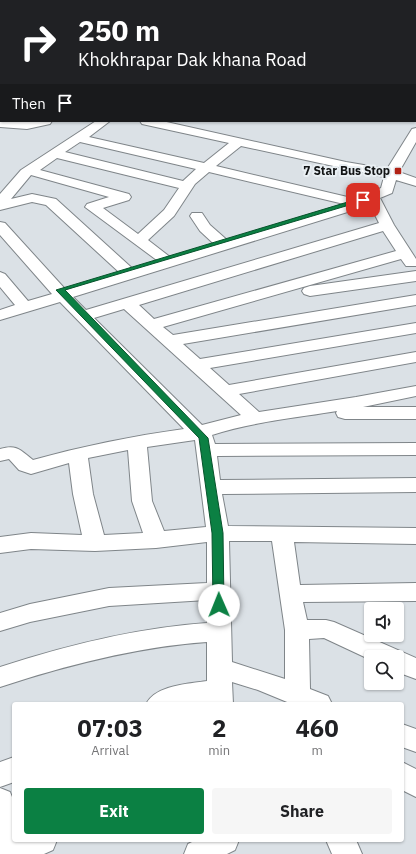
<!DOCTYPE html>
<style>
:root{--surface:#fff;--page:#f6f6f6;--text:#202124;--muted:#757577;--accent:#0b8043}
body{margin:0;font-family:"IBM Plex Sans",sans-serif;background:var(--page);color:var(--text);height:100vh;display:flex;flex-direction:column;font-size:15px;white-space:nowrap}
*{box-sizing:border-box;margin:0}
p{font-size:13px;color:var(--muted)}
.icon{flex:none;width:22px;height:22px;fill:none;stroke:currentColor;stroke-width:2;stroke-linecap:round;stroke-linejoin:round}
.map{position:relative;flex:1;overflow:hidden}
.sheet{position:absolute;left:12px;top:702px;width:392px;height:140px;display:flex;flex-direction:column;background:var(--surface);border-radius:4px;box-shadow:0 1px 3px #0004}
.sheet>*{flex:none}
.hud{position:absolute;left:0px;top:0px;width:416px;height:122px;box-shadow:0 1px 3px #0004;background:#202124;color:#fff;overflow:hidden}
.tools{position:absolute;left:364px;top:602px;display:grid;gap:8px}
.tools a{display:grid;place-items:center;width:40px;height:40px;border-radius:4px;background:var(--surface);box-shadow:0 1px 3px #0004;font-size:20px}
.pin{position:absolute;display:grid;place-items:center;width:34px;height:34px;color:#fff;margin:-17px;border-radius:8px;box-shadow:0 2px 6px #0006}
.me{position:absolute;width:44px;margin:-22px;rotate:359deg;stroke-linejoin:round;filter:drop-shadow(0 0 3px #0008)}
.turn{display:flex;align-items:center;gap:14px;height:84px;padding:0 12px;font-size:18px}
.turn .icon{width:52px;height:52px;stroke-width:2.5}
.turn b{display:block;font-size:28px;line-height:34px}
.then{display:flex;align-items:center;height:38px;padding:0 12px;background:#0003;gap:8px;font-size:15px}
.eta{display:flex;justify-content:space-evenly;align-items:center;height:68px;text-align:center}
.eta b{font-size:24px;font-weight:700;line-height:28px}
.button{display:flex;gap:8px;margin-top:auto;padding:8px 12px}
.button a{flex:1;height:46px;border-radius:4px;background:var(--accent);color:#fff;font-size:16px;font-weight:700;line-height:46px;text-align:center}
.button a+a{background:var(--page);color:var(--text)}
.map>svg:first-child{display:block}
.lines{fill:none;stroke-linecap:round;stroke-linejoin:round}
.minor-casing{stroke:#7f8589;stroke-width:2}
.minor{fill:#fff;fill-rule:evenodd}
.route{fill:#0b8043;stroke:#07532c}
.poi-dot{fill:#b12215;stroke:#e9eff3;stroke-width:1.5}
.labels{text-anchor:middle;stroke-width:4;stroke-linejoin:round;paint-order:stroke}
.far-poi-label{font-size:12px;font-weight:bold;fill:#121415;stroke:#e9eff3;text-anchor:end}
</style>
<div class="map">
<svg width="416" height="854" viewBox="0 0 416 854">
<rect width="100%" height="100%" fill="#dbe1e6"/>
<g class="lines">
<defs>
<path id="minor" d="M0 0H17L1 1V3Z
M97 0H107V1H97Z
M263 0H274L262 1Z
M415 12H416V18H415Z
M0 24H1V30H0Z
M415 35H416V41H415Z
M0 61H1V67H0Z
M415 63H416V70H415Z
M0 85H1V91H0Z
M415 96H416V103H415Z
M0 121H52L50 124 27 129 0 127Z
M96 121H110L89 137 204 163 229 143 142 124 140 121H162L346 162 387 169 412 129 416 128V142L399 172 416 178V186L396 180 392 193 380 198 394 225 416 259V266H406L401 259 163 327 173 335 416 295V305L183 344 200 359 416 323V333L210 368 229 385 416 352V362L239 394 259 412 356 397 416 386V396L363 407H416V419H345L338 417 336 413 337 411C295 418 252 422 212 435L215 444 416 443V455L217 456 220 480 416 478V492L222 494 228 526 416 528V544L294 542 300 585 416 583V601L303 602 307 620H326L334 622 416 658V679L397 672V657H371V660L324 638 309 639 310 689 328 696 332 704H292L258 690 232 682 233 704H207V702L196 704H146C156 685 188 684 207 681V642C136 647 67 665 0 687V667C68 645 136 628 207 623V600L109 606 30 622 0 631V613L30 604 109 588 207 583V542L156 548 95 551 31 549 0 553V537L31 533 82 535 73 494 69 463 31 474 19 470 9 459 0 461V449C17 444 20 450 33 460 83 446 133 436 184 429L60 302 0 320V310L15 305 0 287V272L5 274 28 301 52 294 0 235V222L5 223 66 290 120 273 46 205 32 202 0 210V194L21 170ZM80 142 196 169 183 181 65 152ZM241 146 384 177 381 188 356 199 216 166ZM57 158 179 188 164 210 138 234 103 208 129 200 131 197 129 194 40 170ZM209 172 344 204 227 240 210 225 202 213H192L190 216 200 231 214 244 170 257 148 240 174 216 195 184ZM31 175 109 197 87 204 85 207 158 261 133 269 56 199 32 194 11 199ZM369 203 379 223 86 310 73 297 354 210ZM383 231 396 251 154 319 139 305ZM124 309 241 415 202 425 94 318ZM195 440 206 527 164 531 152 501 147 447ZM128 450 132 501 143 533 104 535 93 494 88 458ZM229 541H272L285 630V679L232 662Z
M416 271V281L310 296 304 294 302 291 304 288 310 286Z
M402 724 416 729V752L402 747Z
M14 757V782L0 787V762Z
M402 762 416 769V797L402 790Z
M0 788 10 792 14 802V840H57L53 850 44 854H0Z
M196 840H239L235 850 227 854H184L188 844Z
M326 840H356L362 854H332Z"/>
</defs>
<use href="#minor" class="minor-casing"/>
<use href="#minor" class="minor"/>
</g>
<path class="route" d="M361 198 366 200 65 290 208 438 223 533 224 605 219 609 215 608 213 605 212 533 199 438 56 290Z"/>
<rect class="poi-dot" x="394" y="167" width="8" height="8" rx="2"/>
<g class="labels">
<g class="far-poi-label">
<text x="390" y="175">7 Star Bus Stop</text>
</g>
</g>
</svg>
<div class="tools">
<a><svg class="icon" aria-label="sound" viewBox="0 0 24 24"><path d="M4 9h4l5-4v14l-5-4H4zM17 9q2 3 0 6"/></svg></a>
<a><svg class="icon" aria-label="search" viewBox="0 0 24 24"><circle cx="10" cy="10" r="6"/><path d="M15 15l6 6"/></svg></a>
</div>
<div class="pin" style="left:363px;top:200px;background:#d93025"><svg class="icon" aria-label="arrive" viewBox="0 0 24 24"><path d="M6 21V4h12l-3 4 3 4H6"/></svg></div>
<svg class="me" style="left:219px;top:605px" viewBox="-20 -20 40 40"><circle r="19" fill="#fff"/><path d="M0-13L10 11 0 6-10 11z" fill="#0b8043"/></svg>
<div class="hud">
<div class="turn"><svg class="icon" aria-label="right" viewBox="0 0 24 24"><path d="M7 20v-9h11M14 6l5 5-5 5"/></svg><div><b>250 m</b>Khokhrapar Dak khana Road</div></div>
<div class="then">Then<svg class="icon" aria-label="arrive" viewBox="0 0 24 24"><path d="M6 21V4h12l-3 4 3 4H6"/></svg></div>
</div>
<section class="sheet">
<div class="eta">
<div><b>07:03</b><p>Arrival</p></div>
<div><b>2</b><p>min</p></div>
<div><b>460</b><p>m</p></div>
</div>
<div class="button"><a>Exit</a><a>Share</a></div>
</section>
</div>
